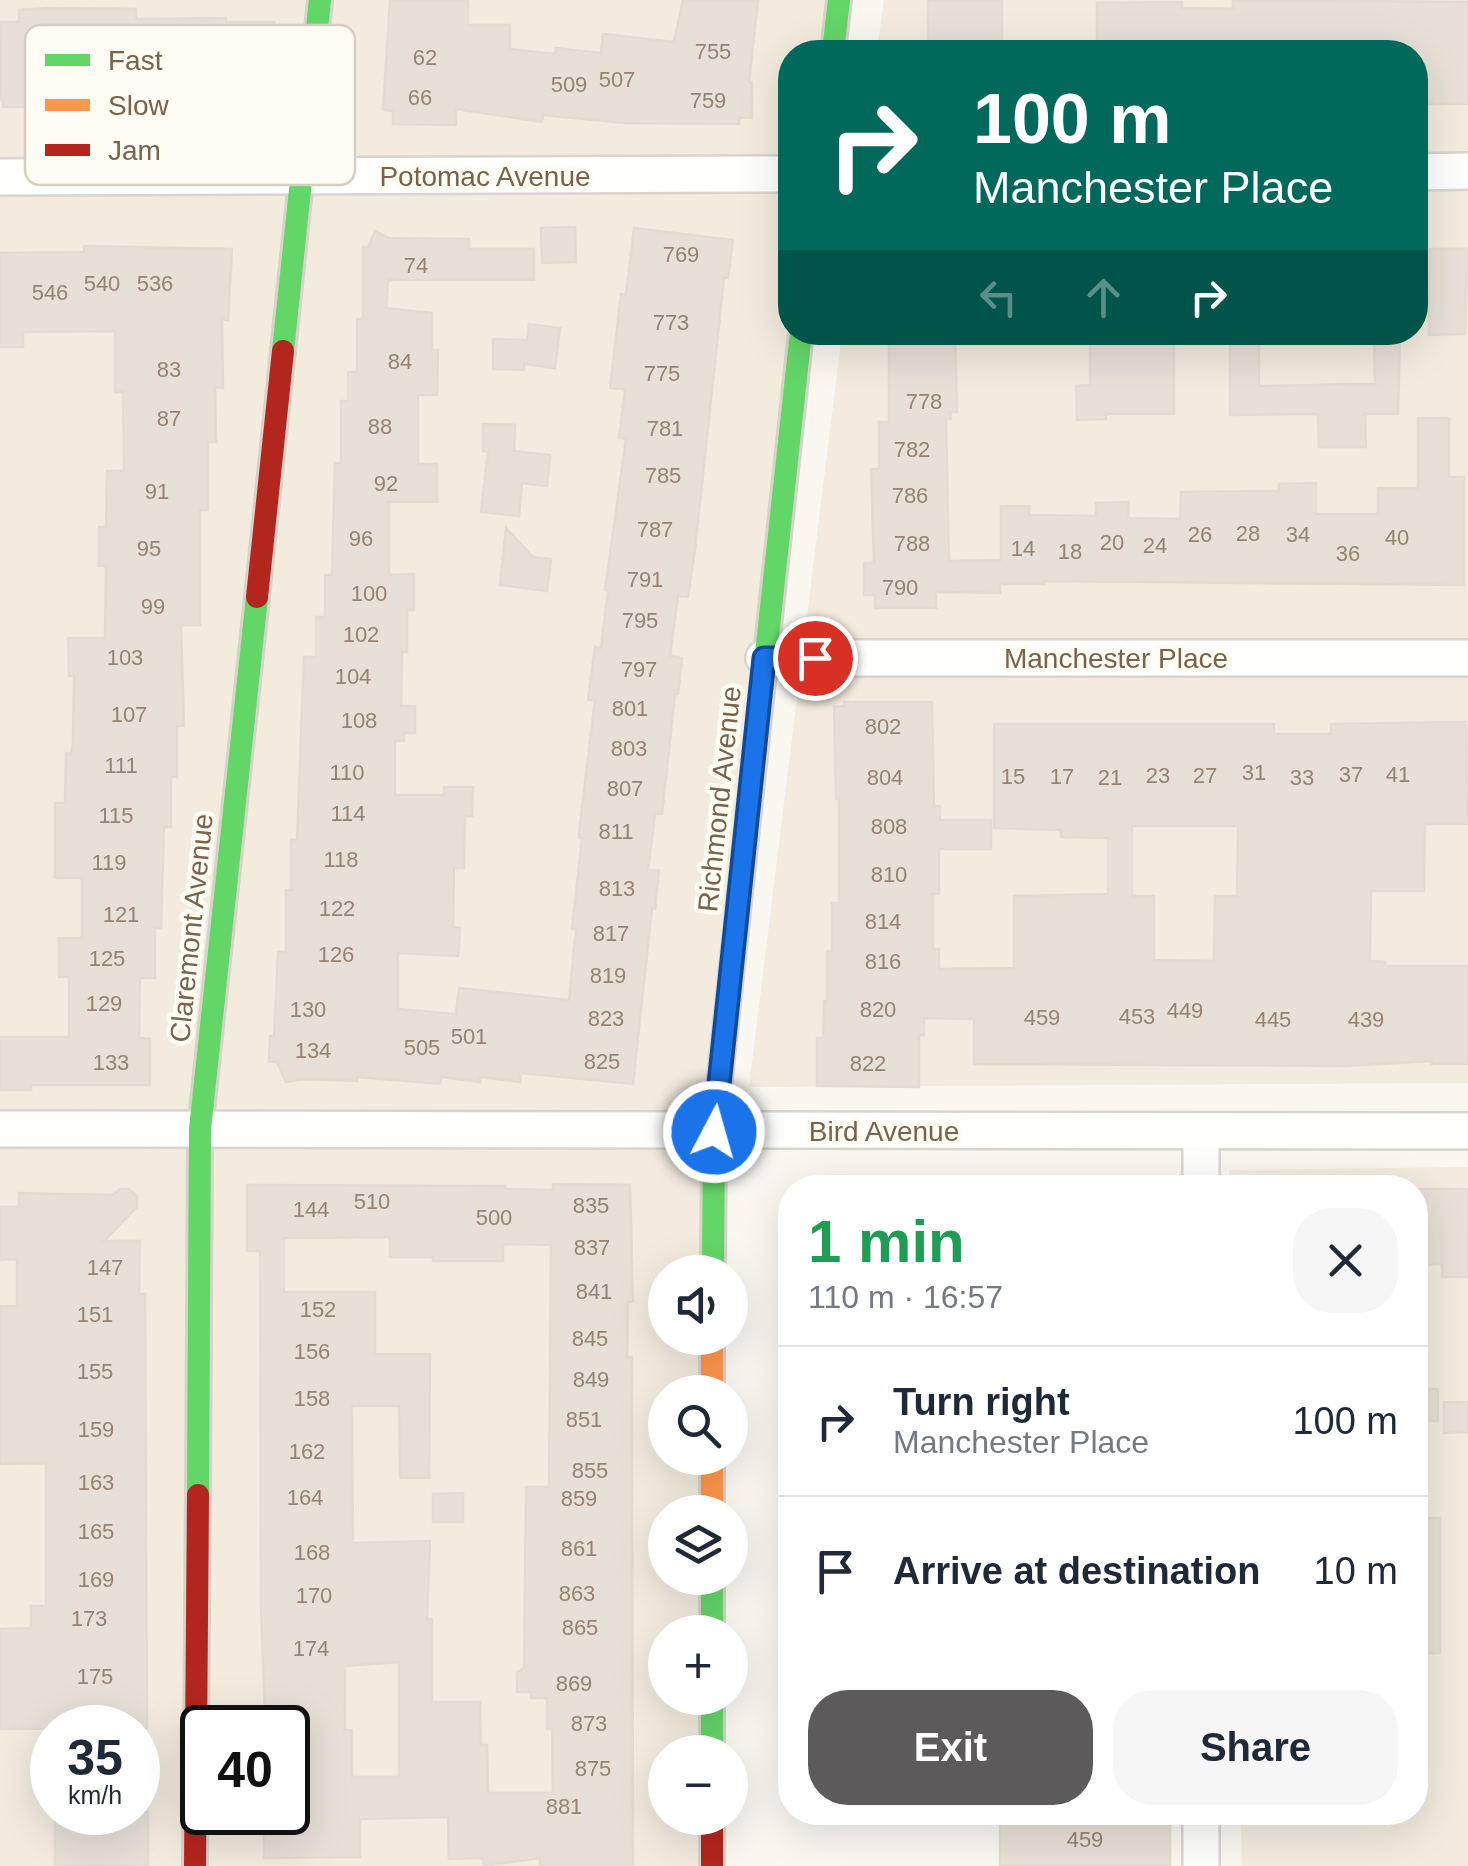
<!DOCTYPE html>
<meta charset="utf-8">
<style>
:root{--surface:#fff;--page:#f6f6f7;--text:#1f2937;--muted:#747a83;--line:#e0e1e3;--accent:#5c5a5b}
body{margin:0;font-family:Arial,sans-serif;background:var(--page);color:var(--text);height:100vh;display:flex;flex-direction:column;font-size:38px;white-space:nowrap}
*{box-sizing:border-box;margin:0}
p{font-size:32px;color:var(--muted)}
.icon{flex:none;width:55px;height:55px;fill:none;stroke:currentColor;stroke-width:2;stroke-linecap:round;stroke-linejoin:round}
.map{position:relative;flex:1;overflow:hidden}
.details{position:absolute;left:778px;top:1175px;width:650px;height:650px;display:flex;flex-direction:column;background:var(--surface);border-radius:40px;box-shadow:0 10px 40px #0002}
.details>*{flex:none}
.banner{position:absolute;left:778px;top:40px;width:650px;height:305px;border-radius:40px;box-shadow:0 10px 40px #0002;background:#00695c;color:#fff;overflow:hidden}
.buttons{position:absolute;left:648px;top:1255px;display:grid;gap:20px}
.buttons a{display:grid;place-items:center;width:100px;height:100px;border-radius:50%;background:var(--surface);box-shadow:0 10px 40px #0002;font-size:50px}
.speed{position:absolute;left:30px;top:1705px;display:flex;gap:20px;font-size:50px;font-weight:700;text-align:center}
.speed>*{display:grid;place-content:center;width:130px;height:130px;border-radius:50%;background:var(--surface);box-shadow:0 10px 40px #0002;line-height:1}
.speed small{font-size:25px;font-weight:400}
.speed .limit{border:5px solid #111;border-radius:15px;background:#fff;color:#111}
.pin{position:absolute;display:grid;place-items:center;width:85px;height:85px;color:#fff;margin:-42px;border:5px solid #fff;border-radius:50%;box-shadow:0 2px 10px #0007}
.me{position:absolute;width:110px;margin:-55px;rotate:6deg;stroke-linejoin:round;filter:drop-shadow(0 0 8px #0008)}
.turn{display:flex;align-items:center;gap:35px;height:210px;padding:0 30px;font-size:45px}
.turn .icon{width:130px;height:130px;stroke-width:2.5}
.turn b{display:block;font-size:70px;line-height:85px}
.lanes{display:flex;align-items:center;height:95px;padding:0 30px;background:#0003;justify-content:center;gap:50px;direction:ltr}
.lanes .off{opacity:.35}
.round{display:grid;place-items:center;flex:none;width:105px;height:105px;border-radius:40px;background:var(--page)}
.head{display:flex;align-items:center;justify-content:space-between;height:170px;padding:0 30px}
h1{font-size:60px;font-weight:700;line-height:75px;color:#1e9e55}
.action{display:flex;gap:20px;margin-top:auto;padding:20px 30px}
.action a{flex:1;height:115px;border-radius:40px;background:var(--accent);color:#fff;font-size:40px;font-weight:700;line-height:115px;text-align:center}
.action a+a{background:var(--page);color:var(--text)}
ul{padding:0;list-style:none}
li{display:flex;align-items:center;gap:30px;height:150px;padding:0 30px;border-top:2px solid var(--line)}
li div{flex:1}
li b{display:block;font-size:38px}
li em{font-style:normal}
.map>svg:first-child{display:block}
.residential{fill:#f2ebde;fill-rule:evenodd}
.building{fill:#e6e0d7;stroke:#e2dcd2;stroke-width:2.5;fill-rule:evenodd}
.lines{fill:none;stroke-linecap:round;stroke-linejoin:round}
.street-casing{stroke:#d9d4cd;stroke-width:40}
.fast-casing{stroke:#d8d3ca;stroke-width:28}
.slow-casing{stroke:#d8d3ca;stroke-width:28}
.jam-casing{stroke:#d8d3ca;stroke-width:28}
.street{stroke:#fefefd;stroke-width:35}
.fast{stroke:#63d668;stroke-width:22}
.slow{stroke:#ff974d;stroke-width:22}
.jam{stroke:#b3261e;stroke-width:22}
.route-casing{stroke:#114b97;stroke-width:25}
.route{stroke:#1a73e8;stroke-width:18}
.labels{text-anchor:middle;stroke-width:9;stroke-linejoin:round;paint-order:stroke}
.number-label{font-size:22px;fill:#968472}
.street-label{font-size:28px;fill:#79634d;stroke:#fffcf3}
.key{fill:#fffcf3;stroke:#d7cec1;stroke-width:2.5}
.key-label{font-size:28px;fill:#79634d}
</style>
<div class="map">
<svg width="1468" height="1866" viewBox="0 0 1468 1866">
<rect width="100%" height="100%" fill="#f9f7f0"/>
<path class="residential" d="M0 0H839L833 52H790V332L713 1272H665V1338H712V1392H665V1458H712V1512H665V1578H712V1632H665V1698H712V1752H665V1818H712V1866H0ZM52 1728H138V1812H52ZM202 1728H288V1812H202Z
M884 0H1468V1083L749 1087 842 333 1415 332V52H877Z
M1468 1167V1866H1242L1241 1813 1415 1812V1188L1230 1187 1229 1170Z"/>
<path class="building" d="M390 0H468V25H510V49L555 54 556 48 601 53 603 34 674 42 683 0H758L749 82H752V118H739V124L625 123 543 115 542 122 456 109V125L393 124V111L383 110Z
M936 0H1002V52H928V1Z
M1233 0 1468 2V104H1415V52H1097V3L1182 2V8L1233 9Z
M49 8 136 9V19L226 18V22H274L273 103H268V114H185V105H136V116L49 115V107H3V101L0 99 1 22H19V10Z
M575 227 576 262 542 263 541 228Z
M634 228 733 240 728 278H724L695 549 688 597 678 596 670 656 682 658 678 694H675L662 814H655L648 870 659 871 655 909 652 908 633 1084 521 1073 520 1082 480 1077V1082L441 1077 440 1084 357 1077V1081L303 1079 286 1082 277 1062H269L270 1036H274L278 952H286V890H291V840H297L304 657H316V617H325V575H332L335 463H341V401H348V372H357V319H363V247H368L375 231 389 238 469 239V249H534V280H388L386 308 432 313V350H438L437 395H418V464H437V502H389V575L414 574V610H407V652H402L401 706H415V733H404V741H395V795H444V787H473L472 816H465L464 868H454L453 927 460 928 458 956 398 953V1009L456 1014 459 988 569 1000 576 929H572L582 838H579L580 824 595 700H588L595 647 601 648 608 591 605 590 626 439 619 438 625 389 610 388 621 294 626 295Z
M84 246 232 249 228 320 222 319 223 388 215 387 216 442H208V510H200V625H181L184 726H177V777H171V827H164L161 928H155V978H140L139 1038 150 1039V1085H31V1090H0V1037H69V977H59V938H82V878H55V803H65L66 753 71 754 73 742 74 676H69L68 638H105L106 566H99V527H106L107 471H124L123 392H115V331L23 332V347H0V253L84 252Z
M1430 249H1467L1465 334 1429 335Z
M529 324 560 328 555 368 524 364V370L493 369V339L527 340Z
M899 332H955L957 412H950L951 419H946L949 561 1001 560V506H1029V515L1096 516V503L1128 502 1129 518 1180 519 1181 492 1279 491V484L1316 483V514H1378V488H1418V418H1449V477H1464V585L1044 581V584H1000V593L936 592V608H875V595H864V563H874L871 469H879V422H889V341L899 342Z
M1090 332H1174V414H1106V419L1077 420 1076 386 1090 385Z
M1230 332H1259V386L1375 384 1374 332H1400L1398 414H1365L1366 447H1319L1318 414 1230 415Z
M483 424 515 425 514 451 550 455 547 486 522 483 519 516 481 512 488 452 483 451Z
M506 528 533 557 551 559 547 591 500 585Z
M844 702H932L934 806H940V820H991V849H939V894H933V949H939V969L1014 968V896L1108 894V838L1061 837V830L994 828V724H1274V734H1331V724L1466 722 1467 824H1425L1424 891H1371L1370 961 1385 962V966H1468V1064H1432V1061L1346 1066 974 1064V1019L924 1018V1035H919V1087L817 1086V1038H823L824 1001H827V951H832V903H839V799H836L834 707 845 706ZM1132 826H1238L1237 896H1215L1214 961 1154 960V896H1132Z
M553 1184 630 1185 633 1302H628L627 1357H632L633 1866H540V1858L484 1866 483 1858 449 1859 448 1817 360 1819V1857L264 1858V1822H288V1719L265 1716 261 1608 260 1251H247V1185L505 1186V1189L553 1190ZM390 1237V1257H433V1261H503V1244L551 1245 549 1487H526L524 1668 517 1673V1692H531V1698H547V1729H552L553 1793H488L487 1745H481L480 1702H432V1619H427L430 1541 353 1543 352 1406H399L400 1478H429L430 1354H375V1292H284V1238ZM399 1662V1777H352V1730H345V1666Z
M120 1189H129L137 1196V1207L104 1241H140L139 1294H145L147 1728 0 1729V1629L31 1628V1606H46V1463L0 1464V1306H17V1259L0 1260V1207H19V1193L112 1195Z
M1415 1189H1468V1277H1442V1264L1415 1265Z
M1415 1389H1438V1421H1415Z
M1444 1402H1468V1432L1444 1433Z
M463 1493V1522H433V1494Z
M1415 1518H1440V1653L1415 1654Z
M55 1812H148V1866H55Z
M1000 1812H1170V1866H1000Z"/>
<g class="lines">
<defs>
<path id="street" d="M1415 172 1468 171
M0 177 790 174
M764 658H1468
M0 1129 1468 1131
M1201 1131V1188
M1201 1866V1812"/>
<path id="fast" d="M833 52 839 0
M283 351 320 0
M713 1272 714 1132 801 332
M198 1495 200 1129 257 597
M712 1578V1632
M712 1698V1752"/>
<path id="slow" d="M712 1338V1392
M712 1458V1512"/>
<path id="jam" d="M257 597 283 351
M712 1818V1866
M195 1866 198 1495"/>
</defs>
<use href="#street" class="street-casing"/>
<use href="#fast" class="fast-casing"/>
<use href="#slow" class="slow-casing"/>
<use href="#jam" class="jam-casing"/>
<use href="#street" class="street"/>
<use href="#fast" class="fast"/>
<use href="#slow" class="slow"/>
<use href="#jam" class="jam"/>
</g>
<g class="lines">
<defs>
<path id="route" d="M714 1132 764 658H815"/>
</defs>
<use href="#route" class="route-casing"/>
<use href="#route" class="route"/>
</g>
<g class="labels">
<g class="number-label">
<text x="713" y="59">755</text>
<text x="425" y="65">62</text>
<text x="617" y="87">507</text>
<text x="569" y="92">509</text>
<text x="420" y="105">66</text>
<text x="708" y="108">759</text>
<text x="681" y="262">769</text>
<text x="416" y="273">74</text>
<text x="102" y="291">540</text>
<text x="155" y="291">536</text>
<text x="50" y="300">546</text>
<text x="671" y="330">773</text>
<text x="400" y="369">84</text>
<text x="169" y="377">83</text>
<text x="662" y="381">775</text>
<text x="924" y="409">778</text>
<text x="169" y="426">87</text>
<text x="380" y="434">88</text>
<text x="665" y="436">781</text>
<text x="912" y="457">782</text>
<text x="663" y="483">785</text>
<text x="386" y="491">92</text>
<text x="157" y="499">91</text>
<text x="910" y="503">786</text>
<text x="655" y="537">787</text>
<text x="1248" y="541">28</text>
<text x="1200" y="542">26</text>
<text x="1298" y="542">34</text>
<text x="1397" y="545">40</text>
<text x="361" y="546">96</text>
<text x="1112" y="550">20</text>
<text x="912" y="551">788</text>
<text x="1155" y="553">24</text>
<text x="149" y="556">95</text>
<text x="1023" y="556">14</text>
<text x="1070" y="559">18</text>
<text x="1348" y="561">36</text>
<text x="645" y="587">791</text>
<text x="900" y="595">790</text>
<text x="369" y="601">100</text>
<text x="153" y="614">99</text>
<text x="640" y="628">795</text>
<text x="361" y="642">102</text>
<text x="125" y="665">103</text>
<text x="639" y="677">797</text>
<text x="353" y="684">104</text>
<text x="630" y="716">801</text>
<text x="129" y="722">107</text>
<text x="359" y="728">108</text>
<text x="883" y="734">802</text>
<text x="629" y="756">803</text>
<text x="121" y="773">111</text>
<text x="347" y="780">110</text>
<text x="1254" y="780">31</text>
<text x="1351" y="782">37</text>
<text x="1398" y="782">41</text>
<text x="1158" y="783">23</text>
<text x="1205" y="783">27</text>
<text x="1013" y="784">15</text>
<text x="1062" y="784">17</text>
<text x="885" y="785">804</text>
<text x="1110" y="785">21</text>
<text x="1302" y="785">33</text>
<text x="625" y="796">807</text>
<text x="348" y="821">114</text>
<text x="116" y="823">115</text>
<text x="889" y="834">808</text>
<text x="616" y="839">811</text>
<text x="341" y="867">118</text>
<text x="109" y="870">119</text>
<text x="889" y="882">810</text>
<text x="617" y="896">813</text>
<text x="337" y="916">122</text>
<text x="121" y="922">121</text>
<text x="883" y="929">814</text>
<text x="611" y="941">817</text>
<text x="336" y="962">126</text>
<text x="107" y="966">125</text>
<text x="883" y="969">816</text>
<text x="608" y="983">819</text>
<text x="104" y="1011">129</text>
<text x="308" y="1017">130</text>
<text x="878" y="1017">820</text>
<text x="1185" y="1018">449</text>
<text x="1137" y="1024">453</text>
<text x="1042" y="1025">459</text>
<text x="606" y="1026">823</text>
<text x="1273" y="1027">445</text>
<text x="1366" y="1027">439</text>
<text x="469" y="1044">501</text>
<text x="422" y="1055">505</text>
<text x="313" y="1058">134</text>
<text x="602" y="1069">825</text>
<text x="111" y="1070">133</text>
<text x="868" y="1071">822</text>
<text x="372" y="1209">510</text>
<text x="591" y="1213">835</text>
<text x="311" y="1217">144</text>
<text x="494" y="1225">500</text>
<text x="592" y="1255">837</text>
<text x="105" y="1275">147</text>
<text x="594" y="1299">841</text>
<text x="318" y="1317">152</text>
<text x="95" y="1322">151</text>
<text x="590" y="1346">845</text>
<text x="312" y="1359">156</text>
<text x="95" y="1379">155</text>
<text x="591" y="1387">849</text>
<text x="312" y="1406">158</text>
<text x="584" y="1427">851</text>
<text x="96" y="1437">159</text>
<text x="307" y="1459">162</text>
<text x="590" y="1478">855</text>
<text x="96" y="1490">163</text>
<text x="305" y="1505">164</text>
<text x="579" y="1506">859</text>
<text x="96" y="1539">165</text>
<text x="579" y="1556">861</text>
<text x="312" y="1560">168</text>
<text x="96" y="1587">169</text>
<text x="577" y="1601">863</text>
<text x="314" y="1603">170</text>
<text x="89" y="1626">173</text>
<text x="580" y="1635">865</text>
<text x="311" y="1656">174</text>
<text x="95" y="1684">175</text>
<text x="574" y="1691">869</text>
<text x="589" y="1731">873</text>
<text x="593" y="1776">875</text>
<text x="564" y="1814">881</text>
<text x="1085" y="1847">459</text>
</g>
<g class="street-label">
<text x="485" y="186">Potomac Avenue</text>
<text x="1116" y="668">Manchester Place</text>
<text transform="translate(719 799) rotate(-84)" y="10">Richmond Avenue</text>
<text transform="translate(191 928) rotate(-84)" y="10">Claremont Avenue</text>
<text x="884" y="1141">Bird Avenue</text>
</g>
</g>
<rect x="25" y="25" width="330" height="160" rx="15" class="key"/>
<rect x="45" y="54" width="45" height="12" fill="#63d668"/>
<rect x="45" y="99" width="45" height="12" fill="#ff974d"/>
<rect x="45" y="144" width="45" height="12" fill="#b3261e"/>
<g class="key-label">
<text x="108" y="70">Fast</text>
<text x="108" y="115">Slow</text>
<text x="108" y="160">Jam</text>
</g>
</svg>
<div class="buttons">
<a><svg class="icon" aria-label="sound" viewBox="0 0 24 24"><path d="M4 9h4l5-4v14l-5-4H4zM17 9q2 3 0 6"/></svg></a>
<a><svg class="icon" aria-label="search" viewBox="0 0 24 24"><circle cx="10" cy="10" r="6"/><path d="M15 15l6 6"/></svg></a>
<a><svg class="icon" aria-label="layers" viewBox="0 0 24 24"><path d="M12 4l9 5-9 5-9-5zM3 14l9 5 9-5"/></svg></a>
<a>+</a>
<a>−</a>
</div>
<div class="speed"><div>35<small>km/h</small></div><div class="limit">40</div></div>
<div class="pin" style="left:815px;top:658px;background:#d93025"><svg class="icon" aria-label="arrive" viewBox="0 0 24 24"><path d="M6 21V4h12l-3 4 3 4H6"/></svg></div>
<svg class="me" style="left:714px;top:1132px" viewBox="-20 -20 40 40"><circle r="17" fill="#1a73e8" stroke="#fff" stroke-width="3"/><path d="M0-11L8 9 0 5-8 9z" fill="#fff"/></svg>
<div class="banner">
<div class="turn"><svg class="icon" aria-label="right" viewBox="0 0 24 24"><path d="M7 20v-9h11M14 6l5 5-5 5"/></svg><div><b>100 m</b>Manchester Place</div></div>
<div class="lanes"><svg class="icon off" aria-label="left" viewBox="0 0 24 24"><path d="M17 20v-9H6M10 6l-5 5 5 5"/></svg><svg class="icon off" aria-label="ahead" viewBox="0 0 24 24"><path d="M12 20V5M6 11l6-6 6 6"/></svg><svg class="icon" aria-label="right" viewBox="0 0 24 24"><path d="M7 20v-9h11M14 6l5 5-5 5"/></svg></div>
</div>
<section class="details">
<div class="head"><div><h1>1 min</h1><p>110 m · 16:57</p></div><a class="round"><svg class="icon" aria-label="close" viewBox="0 0 24 24"><path d="M6 6l12 12M18 6L6 18"/></svg></a></div>
<ul>
<li><svg class="icon" aria-label="right" viewBox="0 0 24 24"><path d="M7 20v-9h11M14 6l5 5-5 5"/></svg><div><b>Turn right</b><p>Manchester Place</p></div><em>100 m</em></li>
<li><svg class="icon" aria-label="arrive" viewBox="0 0 24 24"><path d="M6 21V4h12l-3 4 3 4H6"/></svg><div><b>Arrive at destination</b></div><em>10 m</em></li>
</ul>
<div class="action"><a>Exit</a><a>Share</a></div>
</section>
</div>
